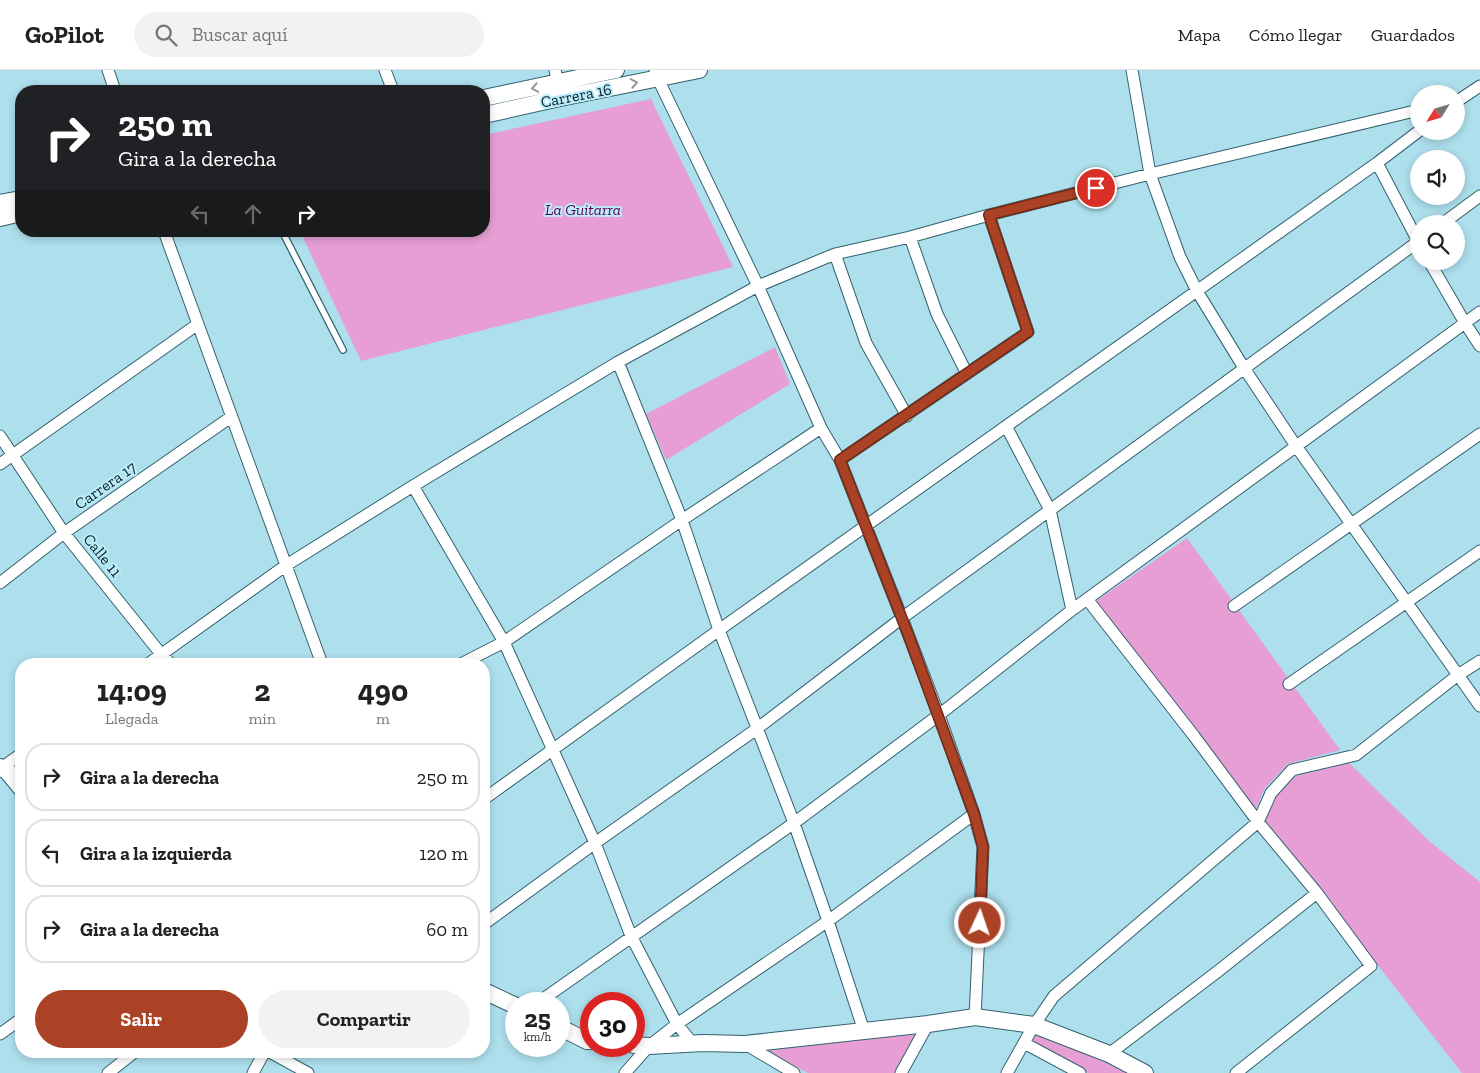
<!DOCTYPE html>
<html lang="es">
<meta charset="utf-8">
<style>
:root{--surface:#fff;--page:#f2f2f2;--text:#222;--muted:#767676;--line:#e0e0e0;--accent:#ab4225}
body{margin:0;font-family:"Zilla Slab",serif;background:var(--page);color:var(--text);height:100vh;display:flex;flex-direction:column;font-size:19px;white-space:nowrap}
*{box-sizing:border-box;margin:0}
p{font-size:16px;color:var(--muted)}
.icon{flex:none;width:28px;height:28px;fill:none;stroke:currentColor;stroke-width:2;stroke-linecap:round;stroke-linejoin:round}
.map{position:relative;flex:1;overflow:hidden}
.panel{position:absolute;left:15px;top:588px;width:475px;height:400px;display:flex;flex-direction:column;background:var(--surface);border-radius:20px;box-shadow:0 2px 8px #0003}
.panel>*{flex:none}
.guide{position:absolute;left:15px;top:15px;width:475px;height:152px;border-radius:20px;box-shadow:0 2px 8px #0003;background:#202124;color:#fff;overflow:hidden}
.needle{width:32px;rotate:233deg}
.controls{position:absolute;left:1410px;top:15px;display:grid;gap:10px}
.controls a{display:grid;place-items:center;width:55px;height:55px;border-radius:50%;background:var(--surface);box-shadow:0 2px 8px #0003;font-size:25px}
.speed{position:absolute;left:505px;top:922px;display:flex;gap:10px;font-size:25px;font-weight:700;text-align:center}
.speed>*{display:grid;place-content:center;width:65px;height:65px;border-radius:50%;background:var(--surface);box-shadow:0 2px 8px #0003;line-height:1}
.speed small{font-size:12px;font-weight:400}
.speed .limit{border:8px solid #d22;background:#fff;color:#111}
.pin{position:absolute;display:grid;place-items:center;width:42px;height:42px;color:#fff;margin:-21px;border:2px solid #fff;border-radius:50%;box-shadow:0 1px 5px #0007}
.me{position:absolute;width:55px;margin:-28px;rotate:3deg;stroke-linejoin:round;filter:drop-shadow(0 0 4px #0008)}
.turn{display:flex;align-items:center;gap:18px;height:105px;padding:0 20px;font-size:22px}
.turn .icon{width:65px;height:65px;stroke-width:2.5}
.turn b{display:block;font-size:35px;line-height:42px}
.lanes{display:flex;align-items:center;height:48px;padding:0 20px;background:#0003;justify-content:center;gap:25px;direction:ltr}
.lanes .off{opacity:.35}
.eta{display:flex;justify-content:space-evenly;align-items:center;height:85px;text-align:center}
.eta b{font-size:30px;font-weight:700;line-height:35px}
.cta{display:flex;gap:10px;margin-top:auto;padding:10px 20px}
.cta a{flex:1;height:58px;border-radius:30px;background:var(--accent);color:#fff;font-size:20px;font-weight:700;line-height:58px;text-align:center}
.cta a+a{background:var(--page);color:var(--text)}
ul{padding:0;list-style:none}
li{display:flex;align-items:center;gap:15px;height:68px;margin:0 10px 8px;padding:0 10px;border:2px solid var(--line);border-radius:20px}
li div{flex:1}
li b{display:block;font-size:19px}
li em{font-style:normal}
header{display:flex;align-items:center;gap:30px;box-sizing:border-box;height:70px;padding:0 25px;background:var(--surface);border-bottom:1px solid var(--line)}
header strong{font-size:24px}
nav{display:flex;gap:28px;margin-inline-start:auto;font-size:18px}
.search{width:350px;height:45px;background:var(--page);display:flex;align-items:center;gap:12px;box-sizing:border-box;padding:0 18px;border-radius:28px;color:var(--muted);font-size:19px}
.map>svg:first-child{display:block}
.green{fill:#e69ed4}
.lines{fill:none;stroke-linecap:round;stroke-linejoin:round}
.service-casing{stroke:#32616d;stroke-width:8}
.minor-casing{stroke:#32616d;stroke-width:13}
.secondary-casing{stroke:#32616d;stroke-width:18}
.service{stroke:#fff;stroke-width:5.5}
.minor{stroke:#fff;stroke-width:11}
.secondary{stroke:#fff;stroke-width:16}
.oneway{stroke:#90999c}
.route-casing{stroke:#6f2b18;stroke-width:12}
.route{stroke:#ab4225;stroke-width:9}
.labels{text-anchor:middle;stroke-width:4;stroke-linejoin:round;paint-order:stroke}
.street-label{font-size:16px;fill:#091d22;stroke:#baecfa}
.park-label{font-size:16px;font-style:italic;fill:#600051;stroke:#baecfa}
</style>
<header>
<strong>GoPilot</strong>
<div class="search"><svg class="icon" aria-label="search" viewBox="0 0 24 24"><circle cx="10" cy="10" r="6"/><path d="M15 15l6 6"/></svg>Buscar aquí</div>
<nav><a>Mapa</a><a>Cómo llegar</a><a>Guardados</a></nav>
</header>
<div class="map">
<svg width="1480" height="1003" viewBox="0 0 1480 1003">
<rect width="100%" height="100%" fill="#addfed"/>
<path class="green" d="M651 29 733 197 361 291 300 161H484V65Z
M775 277 790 314 666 390 646 344Z
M1187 468 1340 680 1288 694 1265 718 1255 740 1096 531Z
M1349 693 1429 771 1480 812V1003H1462L1376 893 1322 819 1265 752 1276 727 1295 706Z
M918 962 895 1003H808L762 979Z
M1037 963 1106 991 1129 1003H1088L1030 972Z"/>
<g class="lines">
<defs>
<path id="service" d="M282 161 343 280"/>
<path id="minor" d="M108 0 115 21
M385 0 393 21
M555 0 559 18
M655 0 658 9 758 216 821 358 840 390 902 548 939 645 974 744 983 777 975 947
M1132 0 1150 104 1180 187 1197 221 1244 298 1296 376 1480 636
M1456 32 1480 16
M1377 93 1419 173
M1442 154 1480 126
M164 161 322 594
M910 167 937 244 967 304
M835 184 866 273 907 346
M1429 191 1465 253 1480 276
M618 292 682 450 719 560 794 753 828 851 864 961
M1006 356 1050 440 1072 540
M0 366 64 463 161 584 171 594
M840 390 1028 262 989 145
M0 394 198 254
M413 416 504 572 595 773 631 866 677 954 693 974
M0 513 64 463 231 347
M1087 529 1194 666 1258 752 1317 823 1371 896 1236 1003
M1234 536 1480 364
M148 594 285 496 413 416 618 292 758 216 835 184 910 167 989 145 1150 104 1419 40
M461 594 504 572 682 450 821 358
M1289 614 1480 481
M0 699 21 684
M7 705 21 722
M484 729 719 560 1377 93 1419 61
M484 854 595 773 758 658 902 548 1419 171
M536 934 794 753 939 645 1072 540 1480 242
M0 964 21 949
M1024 973 1080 1003
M745 974 794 1003
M268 981 308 1003
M1109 984 1217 902 1317 823
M108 1003 136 981
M253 1003 265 981
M625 1003 649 976 677 954 828 851 974 744
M901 1003 928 954
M1007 1003 1034 955 1054 926 1258 752 1271 723 1292 700 1356 685 1458 605 1480 591"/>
<path id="secondary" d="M484 28 616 0
M484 45 560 28 699 0
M0 133 21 129
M0 148 21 143
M0 697 21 710
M484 921 516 936
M559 957 587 971H591
M634 975 649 976 703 973 745 974 928 954 975 947 1034 955 1109 984 1145 1003"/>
</defs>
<use href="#service" class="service-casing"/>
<use href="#minor" class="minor-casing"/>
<use href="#secondary" class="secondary-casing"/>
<use href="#service" class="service"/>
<use href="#minor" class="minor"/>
<use href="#secondary" class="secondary"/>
</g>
<defs><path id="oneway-chevron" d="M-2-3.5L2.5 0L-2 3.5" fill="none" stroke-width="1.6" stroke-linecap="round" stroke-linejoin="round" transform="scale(1.25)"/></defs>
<g class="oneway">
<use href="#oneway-chevron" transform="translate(634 13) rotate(-11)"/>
<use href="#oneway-chevron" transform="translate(535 18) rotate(169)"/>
</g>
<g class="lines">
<defs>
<path id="route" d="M980 853 983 777 974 744 908 564 840 390 1028 262 989 145 1096 118"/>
</defs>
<use href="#route" class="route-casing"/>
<use href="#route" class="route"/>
</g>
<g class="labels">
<g class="street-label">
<text transform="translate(576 25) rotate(-11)" y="6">Carrera 16</text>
<text transform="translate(105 415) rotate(-35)" y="6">Carrera 17</text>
<text transform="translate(103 485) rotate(51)" y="6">Calle 11</text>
</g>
<g class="park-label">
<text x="583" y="145">La Guitarra</text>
</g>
</g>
</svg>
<div class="controls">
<a><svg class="needle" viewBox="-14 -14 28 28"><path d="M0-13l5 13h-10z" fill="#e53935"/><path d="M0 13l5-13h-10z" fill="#767676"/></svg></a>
<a><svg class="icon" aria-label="sound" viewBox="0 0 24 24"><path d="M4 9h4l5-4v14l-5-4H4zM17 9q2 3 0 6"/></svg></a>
<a><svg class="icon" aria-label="search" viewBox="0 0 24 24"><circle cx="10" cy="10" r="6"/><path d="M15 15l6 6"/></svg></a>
</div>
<div class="speed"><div>25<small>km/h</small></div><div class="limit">30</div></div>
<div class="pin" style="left:1096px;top:118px;background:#d93025"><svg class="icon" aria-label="arrive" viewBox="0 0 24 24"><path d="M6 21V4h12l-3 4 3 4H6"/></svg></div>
<svg class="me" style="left:980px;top:853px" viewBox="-20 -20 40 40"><circle r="17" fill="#ab4225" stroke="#fff" stroke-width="3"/><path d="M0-11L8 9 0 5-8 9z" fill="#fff"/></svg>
<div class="guide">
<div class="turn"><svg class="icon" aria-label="right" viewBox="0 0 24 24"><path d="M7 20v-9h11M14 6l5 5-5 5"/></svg><div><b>250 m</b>Gira a la derecha</div></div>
<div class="lanes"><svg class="icon off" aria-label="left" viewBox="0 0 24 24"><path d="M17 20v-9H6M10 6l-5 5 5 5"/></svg><svg class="icon off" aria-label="ahead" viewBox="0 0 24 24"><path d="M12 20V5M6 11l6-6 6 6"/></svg><svg class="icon" aria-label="right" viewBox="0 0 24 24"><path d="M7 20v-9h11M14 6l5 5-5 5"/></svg></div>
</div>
<section class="panel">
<div class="eta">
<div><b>14:09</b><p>Llegada</p></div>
<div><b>2</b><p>min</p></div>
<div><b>490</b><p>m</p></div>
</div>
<ul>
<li><svg class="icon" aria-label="right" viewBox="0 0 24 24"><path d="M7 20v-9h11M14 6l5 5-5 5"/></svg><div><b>Gira a la derecha</b></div><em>250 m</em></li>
<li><svg class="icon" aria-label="left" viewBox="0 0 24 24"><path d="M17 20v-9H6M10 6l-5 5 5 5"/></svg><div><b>Gira a la izquierda</b></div><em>120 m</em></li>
<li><svg class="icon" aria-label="right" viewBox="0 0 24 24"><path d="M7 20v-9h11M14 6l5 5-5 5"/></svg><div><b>Gira a la derecha</b></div><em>60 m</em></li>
</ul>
<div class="cta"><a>Salir</a><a>Compartir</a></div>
</section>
</div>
